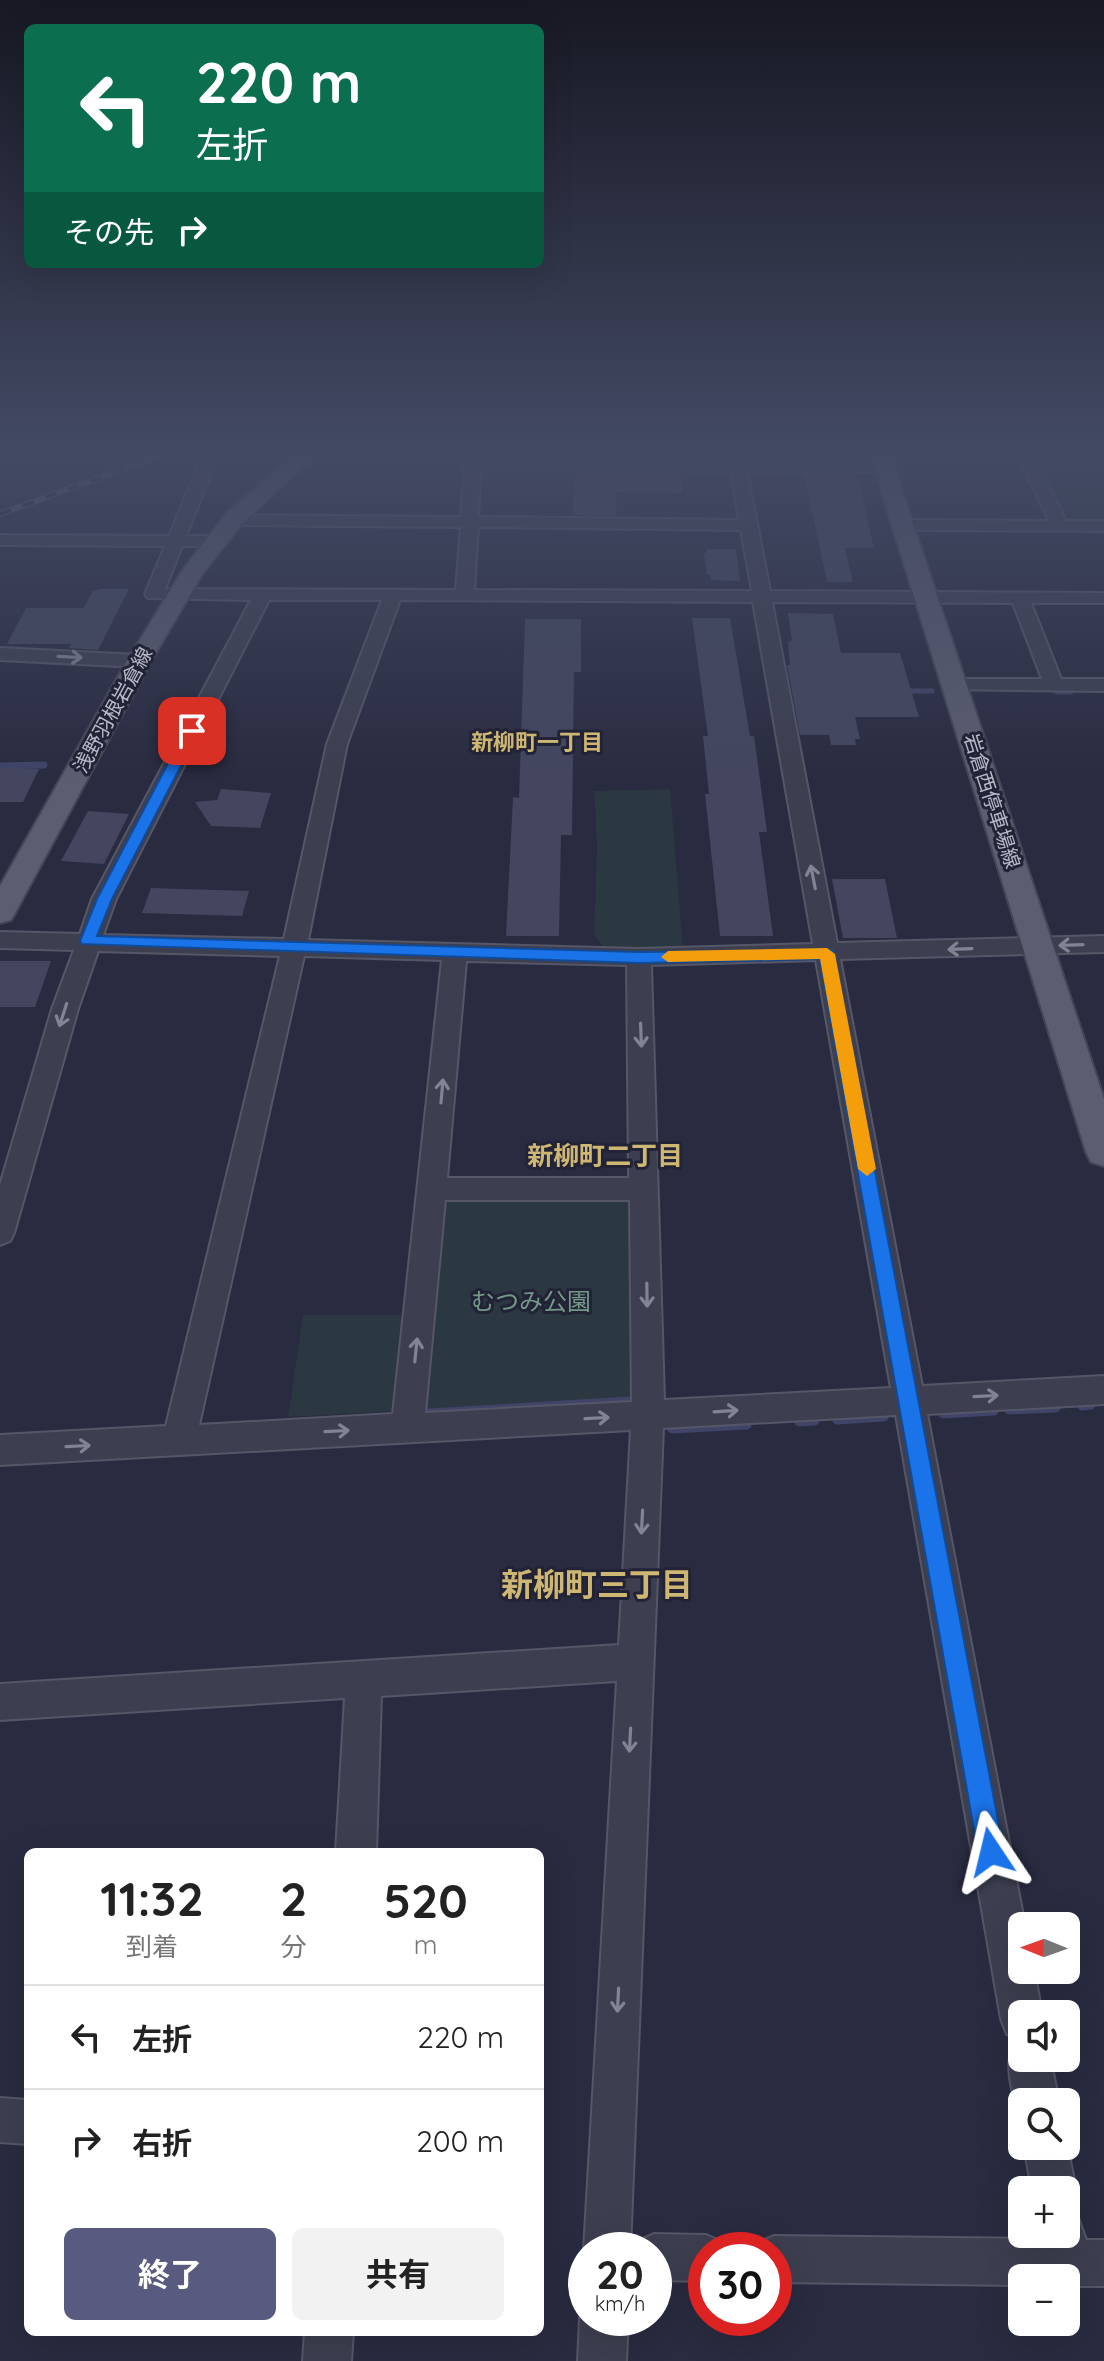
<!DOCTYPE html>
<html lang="ja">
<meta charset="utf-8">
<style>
:root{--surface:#fff;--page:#f2f2f2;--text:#222;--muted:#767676;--line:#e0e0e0;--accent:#585a7f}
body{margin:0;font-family:Quicksand,"Noto Sans JP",sans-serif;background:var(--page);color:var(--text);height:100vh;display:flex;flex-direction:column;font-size:30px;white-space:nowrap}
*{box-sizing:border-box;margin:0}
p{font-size:26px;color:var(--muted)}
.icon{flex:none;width:44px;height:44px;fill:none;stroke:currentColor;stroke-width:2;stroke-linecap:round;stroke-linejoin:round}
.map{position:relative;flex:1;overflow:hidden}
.panel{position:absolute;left:24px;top:1848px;width:520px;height:488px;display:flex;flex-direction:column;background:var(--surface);border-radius:12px;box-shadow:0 8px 32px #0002}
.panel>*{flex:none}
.hud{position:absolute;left:24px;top:24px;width:520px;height:244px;border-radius:12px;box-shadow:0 8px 32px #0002;background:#0b6e4f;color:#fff;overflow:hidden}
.needle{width:52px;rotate:271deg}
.controls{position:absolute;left:1008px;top:1912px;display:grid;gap:16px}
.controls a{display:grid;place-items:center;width:72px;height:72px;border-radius:12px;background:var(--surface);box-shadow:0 8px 32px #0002;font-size:40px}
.speed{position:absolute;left:568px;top:2232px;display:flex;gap:16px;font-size:40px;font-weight:700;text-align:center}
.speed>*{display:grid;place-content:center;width:104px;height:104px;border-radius:50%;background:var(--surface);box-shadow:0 8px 32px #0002;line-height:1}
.speed small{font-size:20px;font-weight:400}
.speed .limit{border:12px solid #d22;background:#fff;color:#111}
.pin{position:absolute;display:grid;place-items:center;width:68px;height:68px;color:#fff;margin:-34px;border-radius:16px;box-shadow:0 4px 12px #0006}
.me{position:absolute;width:88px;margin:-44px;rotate:350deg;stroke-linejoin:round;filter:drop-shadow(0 0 6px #0008)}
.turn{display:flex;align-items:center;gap:28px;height:168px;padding:0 40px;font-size:36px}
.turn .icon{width:104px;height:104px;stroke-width:2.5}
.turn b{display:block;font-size:56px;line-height:68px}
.then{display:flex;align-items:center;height:76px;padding:0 40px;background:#0003;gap:16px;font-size:30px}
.eta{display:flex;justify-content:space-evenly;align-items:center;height:136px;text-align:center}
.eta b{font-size:48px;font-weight:700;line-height:56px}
.cta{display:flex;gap:16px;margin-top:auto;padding:16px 40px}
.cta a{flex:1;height:92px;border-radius:12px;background:var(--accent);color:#fff;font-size:32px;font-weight:700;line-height:92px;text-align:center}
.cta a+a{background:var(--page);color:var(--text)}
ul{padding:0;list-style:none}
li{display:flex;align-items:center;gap:24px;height:104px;padding:0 40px;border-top:2px solid var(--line)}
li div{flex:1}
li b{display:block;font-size:30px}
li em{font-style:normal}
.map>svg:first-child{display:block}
.green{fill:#2b3741}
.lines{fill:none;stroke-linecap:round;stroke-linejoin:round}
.stream-far2{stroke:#404468;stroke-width:5}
.stream-far1{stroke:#404468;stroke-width:7}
.stream{stroke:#404468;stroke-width:9}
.building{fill:#43465e}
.minor-casing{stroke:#555667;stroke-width:4}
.major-casing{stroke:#444556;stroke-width:4}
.minor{fill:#3d3f50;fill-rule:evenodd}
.major{fill:#5b5d70;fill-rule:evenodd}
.rail-casing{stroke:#5f6277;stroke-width:6}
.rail{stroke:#222336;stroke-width:4;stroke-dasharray:12;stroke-linecap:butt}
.oneway{stroke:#828393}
.route{fill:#1a73e8;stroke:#114b97;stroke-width:2}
.slow{fill:#f59e0b}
.labels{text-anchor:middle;stroke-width:6;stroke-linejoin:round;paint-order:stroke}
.far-street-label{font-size:20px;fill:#babbca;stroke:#222336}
.far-neighbourhood-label{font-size:22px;font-weight:bold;fill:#ceb772;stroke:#222336}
.park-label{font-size:24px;fill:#739988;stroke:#222336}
.neighbourhood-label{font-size:26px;font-weight:bold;fill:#ceb772;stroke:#222336}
.near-neighbourhood-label{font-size:32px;font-weight:bold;fill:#ceb772;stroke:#222336}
</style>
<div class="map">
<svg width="1104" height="2361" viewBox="0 0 1104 2361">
<rect width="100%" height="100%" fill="#292b40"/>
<path class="green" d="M1043 460H1104V523H1074L1066 519 1038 464Z
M670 789 683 948 603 947 594 934 597 845 594 791Z
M441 1195 629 1198 633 1396 631 1399 428 1410 422 1406Z
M303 1315H405L395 1411 288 1417Z"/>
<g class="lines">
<path class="stream-far2" d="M904 691H932
M1057 692H1071"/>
<path class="stream-far1" d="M0 766 44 765"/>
<path class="stream" d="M1082 1406 1091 1405
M1009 1410 1056 1408
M429 1413 631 1401
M943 1414 994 1411
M837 1420 884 1417
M799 1422 815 1421
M672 1429 747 1425"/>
</g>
<path class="building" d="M619 451H679L680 458 619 457Z
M577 473 681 474 683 493 615 492 617 516 573 515 574 481H577Z
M804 474 857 475 874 548H845L853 582H827Z
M707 549H736L740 581 711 580 710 575H707L704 553H707Z
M100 589H129L98 650 69 648 71 644H7L26 608H84L92 592Z
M788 613 833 614 841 653H900L919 717H855L860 739H855L856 745H831L829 735H800L787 665H790L788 642 792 640Z
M692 618H730L750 736H754L767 832H759L773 936H720L705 794H709L703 736H708Z
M525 619H581V672H574L572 835H561L559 936H506L513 797 519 798Z
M0 768 39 769 23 802H0Z
M221 789 271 793 260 828 211 826 195 802 217 800Z
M88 811 129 814 104 864 61 861Z
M832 879H885L897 938H843Z
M151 888 249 891 242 916 142 913Z
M0 961H51L35 1007H0Z"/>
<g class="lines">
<defs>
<path id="minor" d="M204 451H220L186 536H213L222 541 213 546H182L165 589 456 590 461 527 233 525 225 520 233 515 461 517 466 451H482L481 459 729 461 727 451H743L745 461 884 462 892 467 884 472 747 471 770 591 1104 593V603H1031L1061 679H1104V691L947 689 944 685 954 679H1042L1013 603 772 602 837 943 1104 936V952L840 959 922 1386 1104 1376V1404L927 1414 1025 1926H1022V1970H1034L1042 2014H1022V2058H1050L1059 2102H1022V2117C1012 2095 1004 2066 1014 2043L1021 2040 1007 2034 1001 2019 896 1415 663 1428 630 2250H586V2255L584 2250 617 1681 381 1696 376 1852H336L345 1698 0 1720V1684L619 1645 631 1430 0 1465V1435L166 1426 280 956 98 951 78 1009 14 1233 10 1241 0 1245V1185L52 1009 74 950 0 948V932L80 934 92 899 251 600 148 598 145 594 165 546 0 545V535L169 536ZM481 469 731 471 739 520 478 517ZM478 527 741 530 752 591 474 590ZM269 600H382L327 744 284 939 103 935 116 899ZM400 600 753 602 813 944 639 949 308 940 347 744ZM304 956 442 960 393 1414 199 1425ZM816 960 891 1388 664 1400 651 965ZM466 961 627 965 629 1178H447ZM445 1200H630L632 1402 425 1413Z
M1016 451H1104V461H1037L1066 521H1104V531L902 530 893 525 902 520 1049 521Z
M0 648 139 655 149 661 139 667 0 660Z
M0 2098 28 2100V2144L0 2142Z
M1066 2141 1076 2190 1070 2206 1066 2207V2190H1032L1024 2146H1066Z
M1066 2213 1078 2218 1086 2240H1104V2286H1067L1066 2278H1022V2285L774 2282V2250H755L758 2243 774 2236 1040 2239 1039 2234H1066Z
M654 2234 706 2235 722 2242 726 2250H706V2281L654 2280V2250H634L638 2241Z
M586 2305V2318H628L626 2361H578L580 2318Z
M305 2332H353L351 2361H303Z"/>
<path id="major" d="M297 451H319L241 525 203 573 151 661 15 913 11 920 0 923V886L127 661 182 571 225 515Z
M869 451H889L1104 1099V1166L1091 1162 1086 1152Z"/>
</defs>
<use href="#minor" class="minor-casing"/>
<use href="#major" class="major-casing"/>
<use href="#minor" class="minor"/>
<use href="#major" class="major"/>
<defs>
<path id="rail" d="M0 514 172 451"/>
</defs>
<use href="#rail" class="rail-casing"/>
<use href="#rail" class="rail"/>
</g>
<defs><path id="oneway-shaft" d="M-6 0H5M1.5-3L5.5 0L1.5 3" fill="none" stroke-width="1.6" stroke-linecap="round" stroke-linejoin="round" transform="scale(2)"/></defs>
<g class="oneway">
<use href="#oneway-shaft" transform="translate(70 657) rotate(3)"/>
<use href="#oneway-shaft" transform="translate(813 877) rotate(-101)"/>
<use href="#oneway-shaft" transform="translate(1071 945) rotate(178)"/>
<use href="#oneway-shaft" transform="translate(960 949) rotate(178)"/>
<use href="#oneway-shaft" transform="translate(63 1015) rotate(108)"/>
<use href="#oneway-shaft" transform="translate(641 1035) rotate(88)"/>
<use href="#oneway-shaft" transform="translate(442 1091) rotate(-85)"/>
<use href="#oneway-shaft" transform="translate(647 1295) rotate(89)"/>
<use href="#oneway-shaft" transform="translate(416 1350) rotate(-84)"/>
<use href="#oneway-shaft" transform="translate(986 1396) rotate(-3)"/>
<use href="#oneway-shaft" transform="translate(726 1411) rotate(-4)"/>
<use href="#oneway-shaft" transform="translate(597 1418) rotate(-3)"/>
<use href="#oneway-shaft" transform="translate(337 1431) rotate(-3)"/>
<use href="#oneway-shaft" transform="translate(78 1446) rotate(-3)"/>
<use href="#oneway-shaft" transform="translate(642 1522) rotate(93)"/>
<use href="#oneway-shaft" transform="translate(630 1740) rotate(93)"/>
<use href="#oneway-shaft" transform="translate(618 2000) rotate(93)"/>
</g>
<linearGradient id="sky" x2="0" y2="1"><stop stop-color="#171823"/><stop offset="0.58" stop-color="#434a64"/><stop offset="1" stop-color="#434a64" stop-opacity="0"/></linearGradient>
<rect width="1104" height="781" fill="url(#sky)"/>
<path class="route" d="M192 727 199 731 112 899 97 936 639 952 833 950 1004 1852 1000 1861 991 1865 982 1861 978 1852 820 959 639 963 82 944 80 941 97 899 185 731Z"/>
<path class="slow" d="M827 948 835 954 876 1169 867 1176 858 1169 820 959 668 962 661 957 668 951Z"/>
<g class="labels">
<g class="far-street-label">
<text transform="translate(113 710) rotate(-61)" y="7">浅野羽根岩倉線</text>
<text transform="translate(992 801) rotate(72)" y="7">岩倉西停車場線</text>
</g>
<g class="far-neighbourhood-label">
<text x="537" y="750">新柳町一丁目</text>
</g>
<g class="park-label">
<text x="531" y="1310">むつみ公園</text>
</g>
<g class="neighbourhood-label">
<text x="605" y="1165">新柳町二丁目</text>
</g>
<g class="near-neighbourhood-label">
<text x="597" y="1596">新柳町三丁目</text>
</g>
</g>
</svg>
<div class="controls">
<a><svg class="needle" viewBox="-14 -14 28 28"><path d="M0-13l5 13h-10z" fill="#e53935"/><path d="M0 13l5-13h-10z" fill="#767676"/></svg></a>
<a><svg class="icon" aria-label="sound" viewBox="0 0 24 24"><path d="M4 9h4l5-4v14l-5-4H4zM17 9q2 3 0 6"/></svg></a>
<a><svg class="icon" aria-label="search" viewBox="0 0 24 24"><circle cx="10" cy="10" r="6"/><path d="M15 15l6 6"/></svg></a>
<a>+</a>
<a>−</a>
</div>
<div class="speed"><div>20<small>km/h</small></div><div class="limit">30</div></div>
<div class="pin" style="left:192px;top:731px;background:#d93025"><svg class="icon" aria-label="arrive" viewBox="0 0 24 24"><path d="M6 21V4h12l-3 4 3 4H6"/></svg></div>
<svg class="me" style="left:991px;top:1852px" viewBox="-20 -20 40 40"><path d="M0-17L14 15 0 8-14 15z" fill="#1a73e8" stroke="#fff" stroke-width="4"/></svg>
<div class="hud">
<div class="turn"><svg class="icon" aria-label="left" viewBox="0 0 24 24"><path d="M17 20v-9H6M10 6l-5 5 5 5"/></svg><div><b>220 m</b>左折</div></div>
<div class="then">その先<svg class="icon" aria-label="right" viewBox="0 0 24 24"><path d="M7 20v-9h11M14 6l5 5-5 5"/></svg></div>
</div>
<section class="panel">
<div class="eta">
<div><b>11:32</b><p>到着</p></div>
<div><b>2</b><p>分</p></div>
<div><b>520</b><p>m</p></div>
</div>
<ul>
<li><svg class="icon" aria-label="left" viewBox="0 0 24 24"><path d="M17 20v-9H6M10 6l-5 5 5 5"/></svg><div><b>左折</b></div><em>220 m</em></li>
<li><svg class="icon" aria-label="right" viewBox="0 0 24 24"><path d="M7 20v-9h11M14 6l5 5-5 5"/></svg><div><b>右折</b></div><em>200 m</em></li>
</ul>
<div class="cta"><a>終了</a><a>共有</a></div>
</section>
</div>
